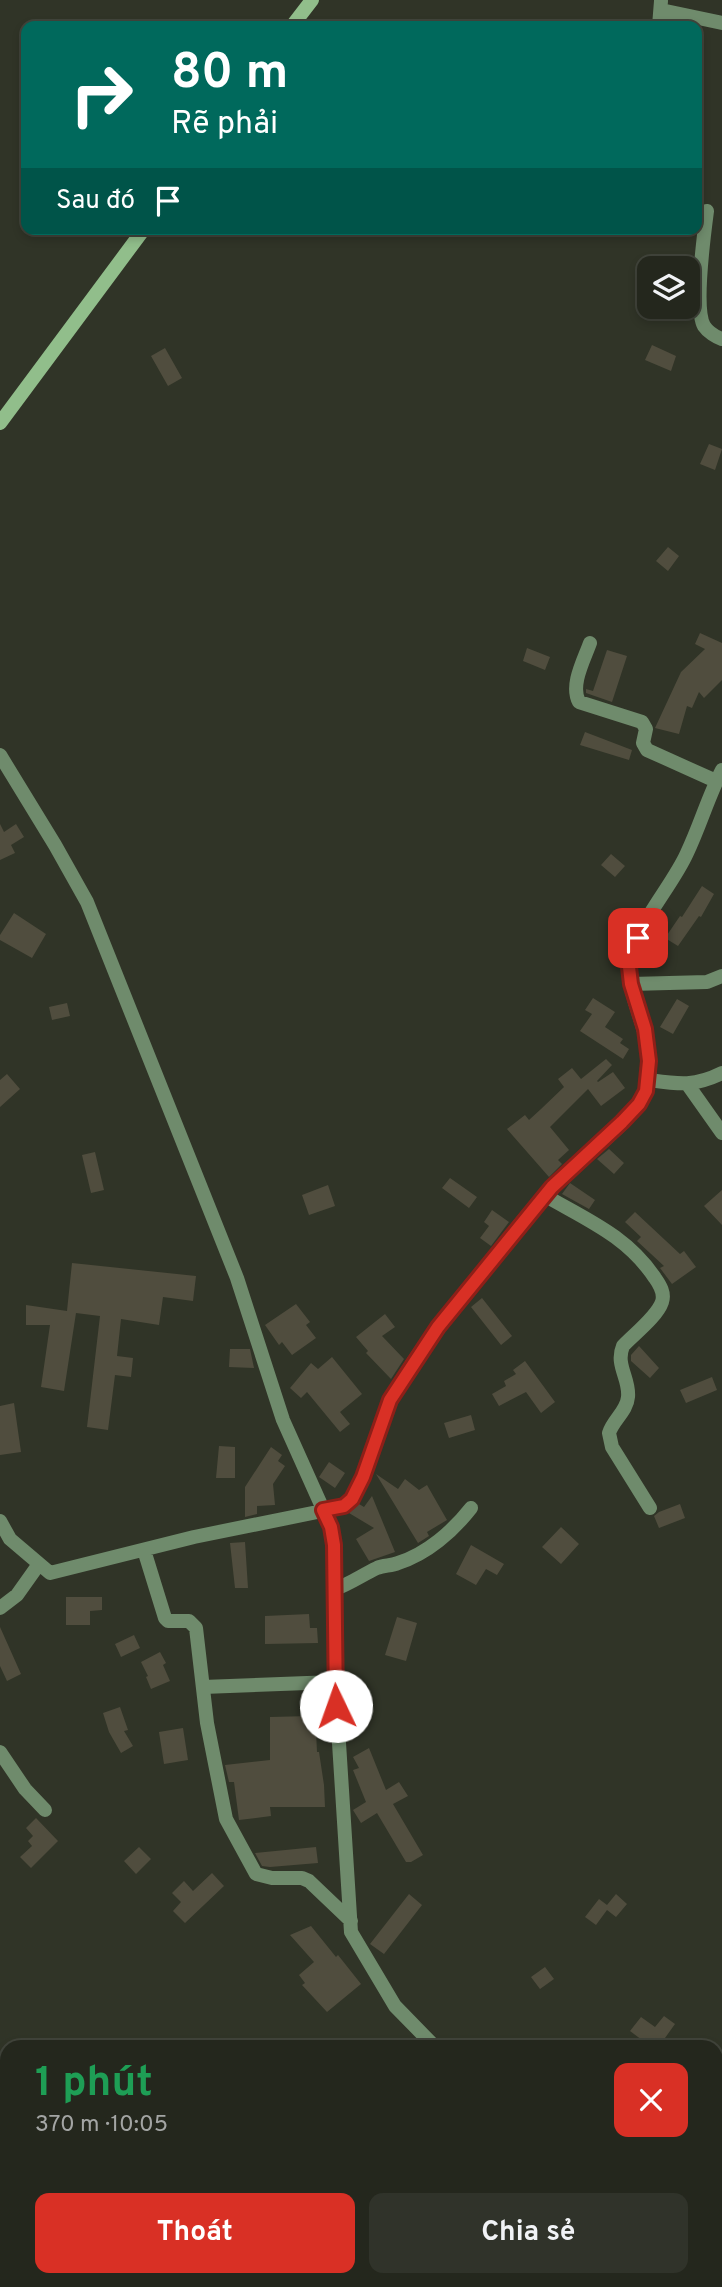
<!DOCTYPE html>
<html lang="vi">
<meta charset="utf-8">
<style>
:root{--surface:#24271d;--page:#30332a;--text:#f1f3f6;--muted:#a3a5a4;--line:#41443b;--accent:#d93025}
body{margin:0;font-family:Overpass,sans-serif;background:var(--page);color:var(--text);height:100vh;display:flex;flex-direction:column;font-size:26px;white-space:nowrap}
*{box-sizing:border-box;margin:0}
p{font-size:23px;color:var(--muted)}
.icon{flex:none;width:38px;height:38px;fill:none;stroke:currentColor;stroke-width:2;stroke-linecap:round;stroke-linejoin:round}
.map{position:relative;flex:1;overflow:hidden}
.panel{position:absolute;left:0px;top:2040px;width:723px;height:247px;display:flex;flex-direction:column;background:var(--surface);border-radius:21px 21px 0 0;box-shadow:0 4px 10px #0003,0 0 0 2px var(--line)}
.panel>*{flex:none}
.hud{position:absolute;left:21px;top:21px;width:681px;height:214px;border-radius:14px;box-shadow:0 4px 10px #0003,0 0 0 2px var(--line);background:#00695c;color:#fff;overflow:hidden}
.tools{position:absolute;left:637px;top:256px;display:grid;gap:14px}
.tools a{display:grid;place-items:center;width:63px;height:63px;border-radius:14px;background:var(--surface);box-shadow:0 4px 10px #0003,0 0 0 2px var(--line);font-size:35px}
.pin{position:absolute;display:grid;place-items:center;width:60px;height:60px;color:#fff;margin:-30px;border-radius:14px;box-shadow:0 4px 10px #0006}
.me{position:absolute;width:77px;margin:-38px;rotate:357deg;stroke-linejoin:round;filter:drop-shadow(0 0 5px #0008)}
.turn{display:flex;align-items:center;gap:24px;height:147px;padding:0 35px;font-size:32px}
.turn .icon{width:91px;height:91px;stroke-width:2.5}
.turn b{display:block;font-size:49px;line-height:60px}
.then{display:flex;align-items:center;height:66px;padding:0 35px;background:#0003;gap:14px;font-size:26px}
.round{display:grid;place-items:center;flex:none;width:74px;height:74px;border-radius:14px;background:var(--page)}
.overview{display:flex;align-items:center;justify-content:space-between;height:119px;padding:0 35px}
h1{font-size:42px;font-weight:700;line-height:52px;color:#1e9e55}
.button{display:flex;gap:14px;margin-top:auto;padding:14px 35px}
.button a{flex:1;height:80px;border-radius:14px;background:var(--accent);color:#fff;font-size:28px;font-weight:700;line-height:80px;text-align:center}
.button a+a{background:var(--page);color:var(--text)}
.map>svg:first-child{display:block}
.building{fill:#504d3e}
.lines{fill:none;stroke-linecap:round;stroke-linejoin:round}
.street{stroke:#6f8b6c;stroke-width:14}
.secondary{stroke:#91be8b;stroke-width:14}
.route-casing{stroke:#8d1f18;stroke-width:18}
.route{stroke:#d93025;stroke-width:12}
</style>
<div class="map">
<svg width="722" height="2287" viewBox="0 0 722 2287">
<rect width="100%" height="100%" fill="#303427"/>
<path class="building" d="M652 345 676 356 671 371 645 360Z
M165 348 182 378 168 386 151 356Z
M709 444 722 449 715 470 700 464Z
M668 547 679 556 668 571 656 561Z
M700 633 722 643V680L704 698 699 692 692 708 687 706 679 734 655 728 681 672 705 649 695 644Z
M527 648 550 657 545 670 523 661Z
M607 650 627 656 612 702 586 693V689L593 691Z
M585 732 632 750 629 760 580 745Z
M0 824 4 832 16 824 24 837 11 845 15 853 0 860Z
M611 854 625 866 615 877 601 865Z
M702 886 714 894 701 917 699 916 678 946 665 938 680 916 682 917Z
M14 913 46 934 32 958 0 940V935Z
M593 998 615 1012 605 1027 623 1039 620 1043 629 1049 623 1059 580 1031 592 1014 585 1010Z
M677 999 689 1006 673 1034 660 1027Z
M67 1003 70 1016 52 1020 49 1007Z
M606 1059 612 1065 597 1081 598 1082 613 1072 625 1088 601 1106 588 1089 550 1127 569 1150 558 1160 562 1164 549 1177 507 1129 525 1115 529 1120 541 1109 564 1087 558 1079 572 1068 581 1079Z
M7 1074 20 1089 0 1107V1080Z
M609 1149 624 1163 614 1174 597 1159Z
M95 1152 104 1190 91 1193 82 1155Z
M450 1178 477 1197 469 1208 442 1188Z
M570 1183 595 1200 589 1209 562 1194Z
M328 1185 335 1206 309 1215 302 1195Z
M722 1190V1225L704 1206Z
M492 1210 509 1222 491 1246 480 1238 489 1226 484 1222Z
M635 1212 680 1254 684 1251 696 1267 672 1284 660 1268 664 1266 637 1241 641 1237 625 1222Z
M72 1263 196 1276 193 1301 163 1297 159 1325 121 1319 117 1356 133 1358 131 1377 115 1375 108 1430 87 1427 100 1316 76 1313 64 1391 41 1387 50 1325H26V1305L67 1311Z
M482 1298 512 1336 501 1345 471 1307Z
M296 1304 310 1322 306 1325 316 1338 292 1355 282 1342 279 1345 265 1325Z
M385 1314 395 1327 382 1336 404 1359 391 1379 366 1353 368 1351 356 1337Z
M639 1346 659 1368 650 1378 631 1361V1355Z
M230 1349H250L254 1368 229 1367Z
M332 1357 362 1394 340 1412 350 1424 340 1432 307 1392 301 1398 290 1388 311 1363 318 1369Z
M525 1361 555 1402 541 1413 526 1392 499 1406 492 1394 506 1386 504 1381 516 1374 513 1370Z
M712 1377 717 1390 686 1403 680 1390Z
M14 1403 21 1452 0 1455V1406Z
M471 1415 475 1430 449 1438 444 1423Z
M219 1446 235 1447V1478H216Z
M271 1447 282 1455 278 1461 285 1466 273 1484 275 1505 257 1506V1514L245 1517V1487Z
M329 1462 345 1473 335 1488 319 1477Z
M376 1474 398 1489 405 1479 419 1490 427 1485 447 1520 427 1532 429 1536 418 1543Z
M372 1496 395 1552 369 1561 356 1539 374 1528 349 1513 359 1504 364 1507Z
M680 1504 685 1518 659 1528 654 1516 659 1512Z
M561 1527 579 1544 561 1564 542 1547Z
M245 1542 248 1588H235L230 1543Z
M471 1545 504 1564 497 1575 486 1569 476 1585 456 1574Z
M66 1597H102V1610L90 1611V1625H66Z
M309 1614 310 1628H317L318 1643 265 1644V1616Z
M397 1617 417 1623 406 1661 385 1655Z
M0 1627 21 1674 7 1681 0 1666Z
M134 1635 140 1648 121 1657 115 1644Z
M160 1652 166 1663 163 1665 170 1681 151 1689 146 1677 148 1676 141 1662Z
M120 1707 128 1730 124 1731 133 1746 121 1753 109 1732 103 1713Z
M311 1716V1731H316L317 1752H319L324 1785 325 1807H270L271 1816 239 1820 234 1782H229L225 1765 270 1760V1717Z
M183 1728 188 1760 164 1764 159 1732Z
M369 1748 386 1790 399 1782 408 1796 393 1804 423 1855 411 1862H406L377 1813 361 1823 353 1810 366 1802 353 1770 359 1768 353 1757Z
M36 1818 58 1841 31 1868 20 1857 32 1846 28 1841 33 1836 26 1828Z
M139 1847 151 1859 136 1874 124 1861Z
M316 1847 318 1863 270 1867 262 1866 255 1853Z
M212 1873 224 1886 185 1923 173 1911 181 1902 172 1893 184 1881 193 1891Z
M409 1894 422 1905 384 1954 370 1944Z
M616 1894 627 1904 616 1917 607 1910 596 1925 585 1917 599 1899 607 1905Z
M311 1926 336 1957 338 1955 361 1984 327 2012 302 1985 305 1983 299 1975 314 1962 290 1935Z
M545 1967 554 1979 540 1989 531 1977Z
M664 2016 675 2024 665 2038 679 2048H636L642 2040 630 2031 641 2017 655 2027Z"/>
<g class="lines">
<path class="street" d="M661 10 722 23
M659 26 661 1
M707 211C704 234 694 308 704 326 708 332 716 337 722 339
M590 643C584 660 570 685 579 702L642 722 646 729 643 743 647 750 716 781
M0 755 55 845 87 902 237 1278 283 1420 331 1527 334 1545V1664L351 1932 395 2006 436 2048
M631 984 707 982 722 976
M649 1080C678 1084 694 1087 722 1073
M688 1085 722 1133
M544 1195C587 1220 627 1236 655 1278 660 1285 665 1293 662 1302 657 1317 633 1335 623 1346 615 1365 630 1379 628 1397 627 1411 613 1420 609 1433L612 1447 650 1508
M0 1521 10 1539 50 1573 194 1537 337 1508C369 1500 376 1425 391 1398 404 1374 421 1350 437 1327 456 1302 477 1277 497 1253 514 1231 532 1208 551 1188 575 1162 636 1121 646 1090 661 1046 627 1004 629 965 632 929 672 887 687 853 700 826 708 797 722 770
M144 1550 165 1618 168 1621H189L196 1628 207 1723 226 1819 256 1874 272 1878H302L309 1881 351 1921
M333 1590C350 1584 362 1575 377 1568 384 1565 391 1566 398 1563 427 1554 453 1531 471 1508
M0 1608 17 1595 39 1564
M203 1687 334 1682
M0 1752 25 1789 45 1810
M716 2248 722 2253
M557 2287V2280"/>
<path class="secondary" d="M292 26 312 0
M0 423 144 229"/>
</g>
<g class="lines">
<defs>
<path id="route" d="M336 1706 334 1545 331 1527 323 1510 344 1506 352 1499 363 1477 390 1400 438 1327 552 1187 622 1122 639 1104 646 1091 649 1061 645 1029 631 984 629 967 632 953 638 938"/>
</defs>
<use href="#route" class="route-casing"/>
<use href="#route" class="route"/>
</g>
</svg>
<div class="tools">
<a><svg class="icon" aria-label="layers" viewBox="0 0 24 24"><path d="M12 4l9 5-9 5-9-5zM3 14l9 5 9-5"/></svg></a>
</div>
<div class="pin" style="left:638px;top:938px;background:#d93025"><svg class="icon" aria-label="arrive" viewBox="0 0 24 24"><path d="M6 21V4h12l-3 4 3 4H6"/></svg></div>
<svg class="me" style="left:336px;top:1706px" viewBox="-20 -20 40 40"><circle r="19" fill="#fff"/><path d="M0-13L10 11 0 6-10 11z" fill="#d93025"/></svg>
<div class="hud">
<div class="turn"><svg class="icon" aria-label="right" viewBox="0 0 24 24"><path d="M7 20v-9h11M14 6l5 5-5 5"/></svg><div><b>80 m</b>Rẽ phải</div></div>
<div class="then">Sau đó<svg class="icon" aria-label="arrive" viewBox="0 0 24 24"><path d="M6 21V4h12l-3 4 3 4H6"/></svg></div>
</div>
<section class="panel">
<div class="overview"><div><h1>1 phút</h1><p>370 m · 10:05</p></div><a class="round" style="background:#d93025;color:#fff"><svg class="icon" aria-label="close" viewBox="0 0 24 24"><path d="M6 6l12 12M18 6L6 18"/></svg></a></div>
<div class="button"><a>Thoát</a><a>Chia sẻ</a></div>
</section>
</div>
